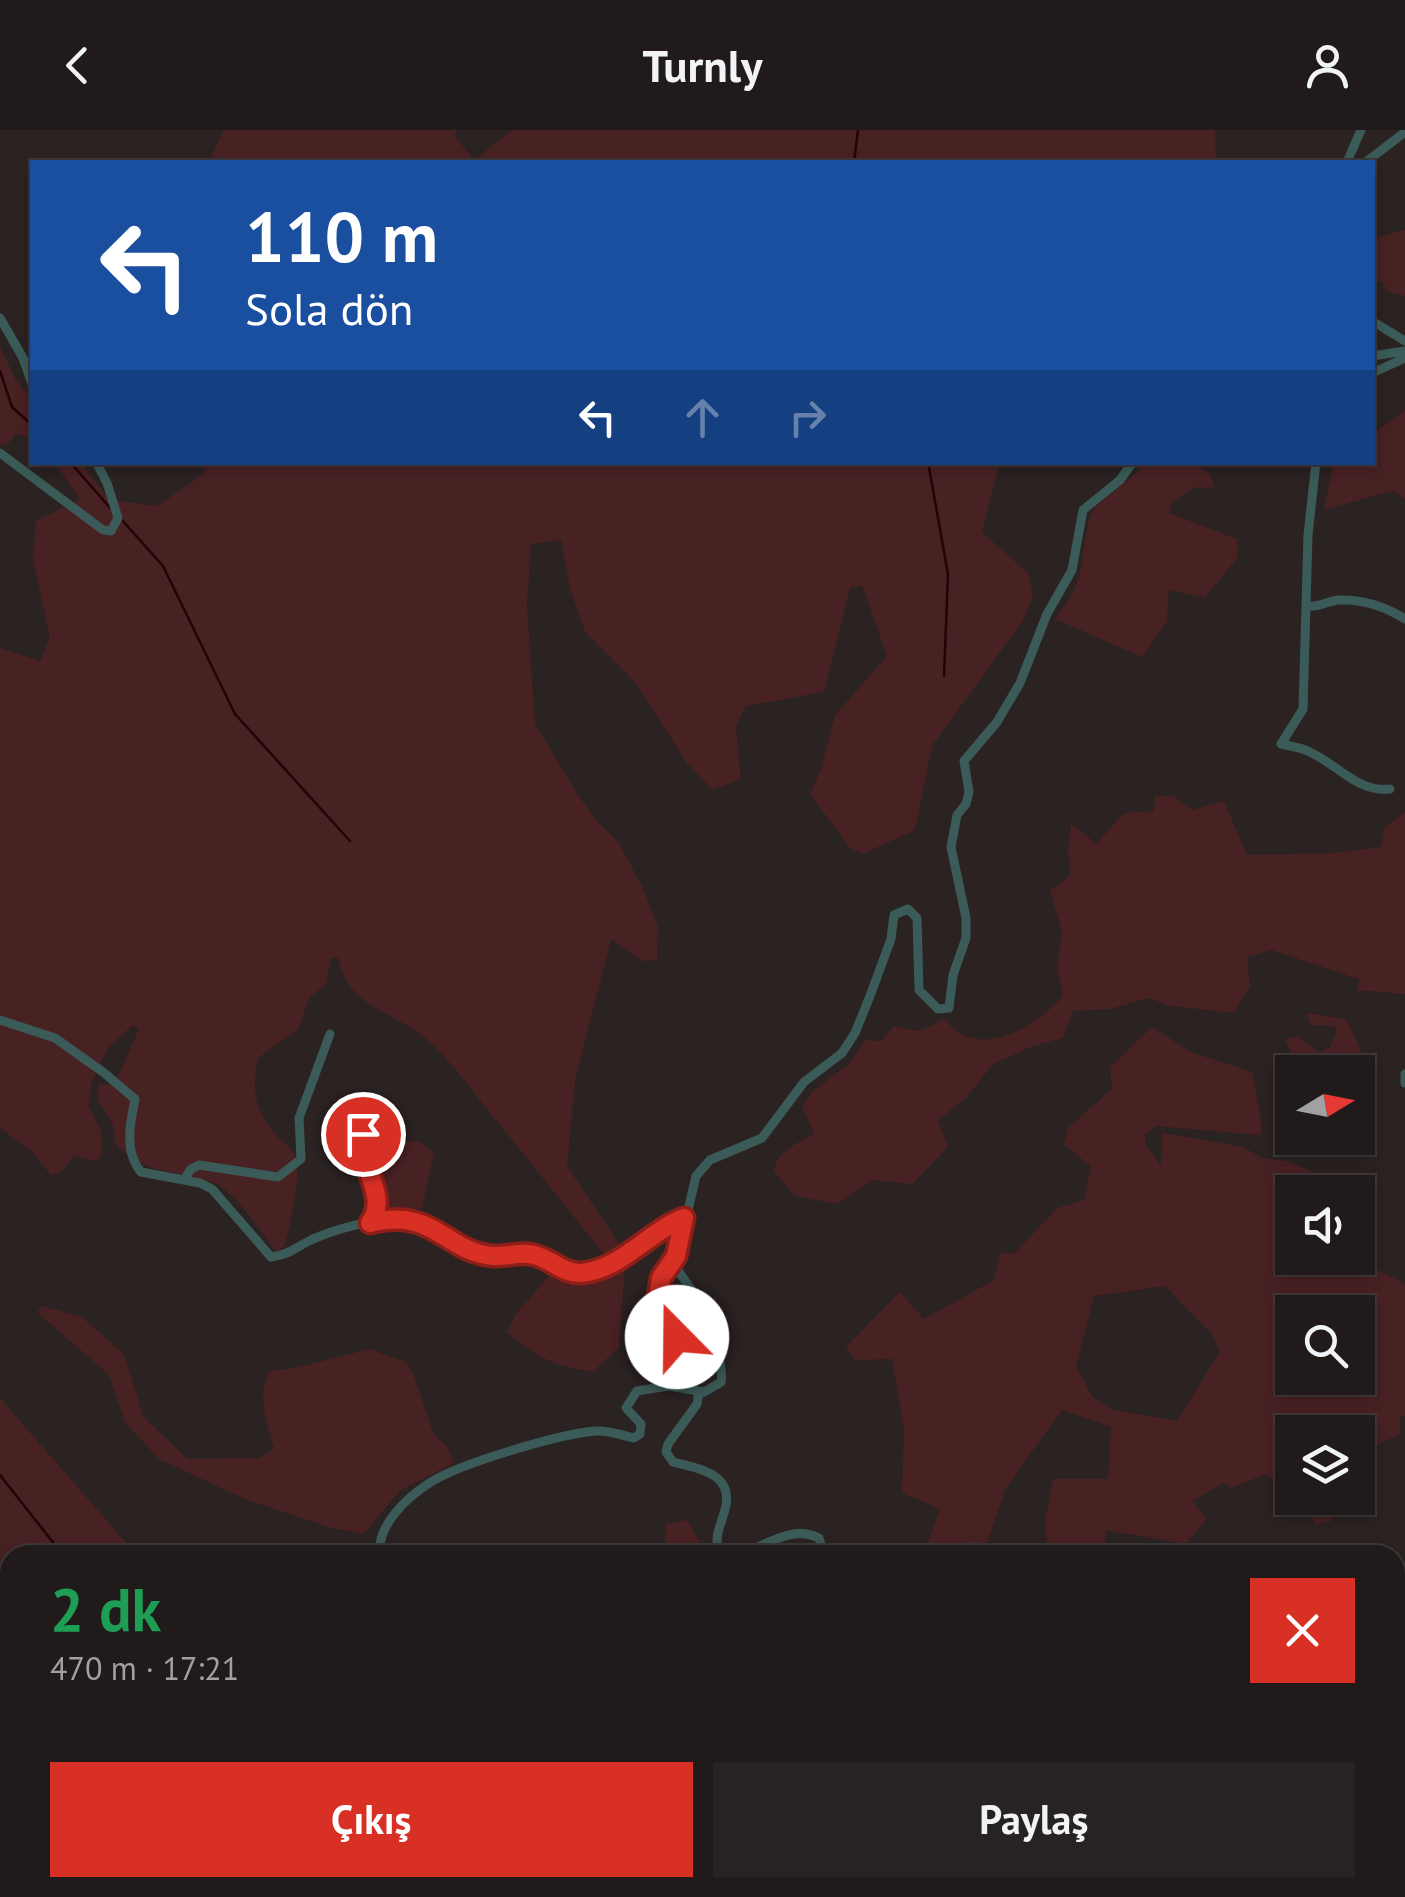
<!DOCTYPE html>
<html lang="tr">
<meta charset="utf-8">
<style>
:root{--surface:#201a1a;--page:#282323;--text:#f1f3f6;--muted:#a2a1a2;--line:#3d3839;--accent:#d93025}
body{margin:0;font-family:"PT Sans",sans-serif;background:var(--page);color:var(--text);height:100vh;display:flex;flex-direction:column;font-size:38px;white-space:nowrap}
*{box-sizing:border-box;margin:0}
p{font-size:32px;color:var(--muted)}
.icon{flex:none;width:55px;height:55px;fill:none;stroke:currentColor;stroke-width:2;stroke-linecap:round;stroke-linejoin:round}
.map{position:relative;flex:1;overflow:hidden}
.sheet{position:absolute;left:0px;top:1415px;width:1405px;height:352px;display:flex;flex-direction:column;background:var(--surface);border-radius:30px 30px 0 0;box-shadow:0 5px 15px #0003,0 0 0 2px var(--line)}
.sheet>*{flex:none}
.top-card{position:absolute;left:30px;top:30px;width:1345px;height:305px;border-radius:0px;box-shadow:0 5px 15px #0003,0 0 0 2px var(--line);background:#1a4fa0;color:#fff;overflow:hidden}
.needle{width:65px;rotate:80deg}
.tools{position:absolute;left:1275px;top:925px;display:grid;gap:20px}
.tools a{display:grid;place-items:center;width:100px;height:100px;border-radius:0px;background:var(--surface);box-shadow:0 5px 15px #0003,0 0 0 2px var(--line);font-size:50px}
.pin{position:absolute;display:grid;place-items:center;width:85px;height:85px;color:#fff;margin:-42px;border:5px solid #fff;border-radius:50%;box-shadow:0 2px 10px #0007}
.me{position:absolute;width:110px;margin:-55px;rotate:338deg;stroke-linejoin:round;filter:drop-shadow(0 0 8px #0008)}
.turn{display:flex;align-items:center;gap:35px;height:210px;padding:0 50px;font-size:45px}
.turn .icon{width:130px;height:130px;stroke-width:2.5}
.turn b{display:block;font-size:70px;line-height:85px}
.lanes{display:flex;align-items:center;height:95px;padding:0 50px;background:#0003;justify-content:center;gap:50px;direction:ltr}
.lanes .off{opacity:.35}
.round{display:grid;place-items:center;flex:none;width:105px;height:105px;border-radius:0px;background:var(--page)}
.summary{display:flex;align-items:center;justify-content:space-between;height:170px;padding:0 50px}
h1{font-size:60px;font-weight:600;line-height:75px;color:#1e9e55}
.cta{display:flex;gap:20px;margin-top:auto;padding:20px 50px}
.cta a{flex:1;height:115px;border-radius:0px;background:var(--accent);color:#fff;font-size:40px;font-weight:600;line-height:115px;text-align:center}
.cta a+a{background:var(--page);color:var(--text)}
header{display:flex;justify-content:space-between;align-items:center;height:130px;padding:0 50px;background:var(--surface);font-size:45px;font-weight:600}
.map>svg:first-child{display:block}
.green{fill:#482123;fill-rule:evenodd}
.lines{fill:none;stroke-linecap:round;stroke-linejoin:round}
.stream{stroke:#260105;stroke-width:2.5}
.street{stroke:#3b5b58;stroke-width:9}
.route-casing{stroke:#8d1f18;stroke-width:25}
.route{stroke:#d93025;stroke-width:18}
</style>
<header><svg class="icon" aria-label="back" viewBox="0 0 24 24"><path d="M15 5l-7 7 7 7"/></svg>Turnly<svg class="icon" aria-label="person" viewBox="0 0 24 24"><circle cx="12" cy="8" r="4"/><path d="M4 21q1-7 8-7t8 7"/></svg></header>
<div class="map">
<svg width="1405" height="1767" viewBox="0 0 1405 1767">
<rect width="100%" height="100%" fill="#2b2222"/>
<path class="green" d="M224 0H459L454 5 474 30 512 0H1215L1216 32H208Z
M1405 100V166L1386 161 1383 152 1372 151 1373 108Z
M0 217 15 248 32 271V310L16 303 6 316 0 314Z
M1405 280V368L1392 361 1324 380 1333 335 1372 332 1373 304Z
M55 333H81L109 370 157 376 206 342 201 333H999L982 402 1029 444 1033 466 1024 489 932 616 915 700 863 724 850 718 810 664 821 639 835 585 887 526 862 455 850 458 824 562 746 576 736 596 741 649 713 660 687 633 635 552 585 502 570 459 561 410 531 414 527 476 535 594 576 662 596 690 619 713 644 760 658 797 657 830 642 831 611 809 575 951 567 1036 620 1115 608 1127 597 1116C561 1071 526 1027 490 983 470 958 449 928 424 907 389 879 348 877 338 828H331L326 854 310 867 298 899 258 928C251 962 255 982 278 1007 283 1012 292 1018 294 1024 303 1043 290 1097 284 1117L276 1122C262 1103 235 1061 214 1053 178 1039 142 1046 115 1013L112 991 97 970 99 954 114 955 139 899 133 895 108 918 92 951 88 976 101 1001V1027L94 1031 74 1026 61 1042 51 1045 31 1021 0 998V518L40 531 50 507 33 430 36 391 80 369Z
M1142 333H1196L1209 344 1215 357 1193 358 1172 372 1169 383 1237 409V428L1205 468 1169 460 1167 491 1142 527 1055 489 1071 467 1080 444 1088 392 1094 378 1140 340Z
M1155 666H1173L1192 680 1224 671 1247 725 1334 723 1381 717 1384 698 1405 682V864L1357 860 1359 849 1272 820 1247 827 1250 856 1234 883 1170 876 1149 868 1110 879 1073 881 1063 908 1033 916 993 934 966 968 938 990 948 1017 912 1054 873 1050 837 1074 795 1066 774 1041C777 1020 797 1014 814 1004L802 976 814 960 848 935 865 910 881 911 894 896 920 901 944 889C949 893 956 902 963 905 997 921 1042 890 1063 866L1057 838 1062 801 1050 761 1071 745 1068 721 1071 693 1096 714 1124 683 1154 681Z
M1306 883 1346 889 1362 923 1349 942H1292V962H1285L1275 940 1295 932 1285 909 1297 906 1319 922 1329 918 1337 902 1335 896 1311 895Z
M1152 897 1191 922 1252 942 1261 989V1005L1156 996 1145 1005 1146 1015 1161 1035 1162 1003 1244 1017 1262 1028 1287 1031 1333 1051 1339 1062H1292V1128H1355L1405 1154V1285L1400 1288V1304L1358 1324V1302H1292V1362L1265 1344 1231 1358 1224 1353 1192 1371 1207 1389 1186 1414 1106 1400 1104 1420 1110 1425H1048L1045 1392 1053 1349H1108L1111 1297 1062 1280 1006 1358 987 1413H975L967 1425H923L940 1379 902 1363 904 1300 892 1229 855 1230 846 1217 900 1162 924 1189 994 1150 1000 1122 1014 1124 1057 1078 1084 1070 1091 1037 1064 1014 1068 998 1112 959 1110 937ZM1165 1156 1212 1204 1220 1222 1177 1291 1112 1280 1092 1266 1076 1236 1094 1166ZM1292 1182H1358V1248H1292Z
M394 1010 420 1012 434 1023 422 1078 407 1083 389 1077 369 1018 377 1011Z
M625 1137 619 1217 593 1242C553 1236 537 1228 507 1202L515 1185 554 1140 570 1153Z
M42 1176 82 1187 124 1224 143 1286 187 1329 259 1328 274 1319C267 1293 256 1266 270 1241L295 1238 370 1219 405 1232 413 1243 434 1305 447 1316 454 1333 401 1360 363 1404 332 1398 247 1370 159 1329 125 1292 109 1245 37 1182Z
M0 1268 137 1425H10V1478L0 1464Z
M1301 1368H1328L1331 1391 1316 1395Z
M687 1390 707 1425H664L666 1394Z
M1395 1607 1405 1619V1767H1258L1253 1758H1395Z
M0 1704 10 1717V1758H44L52 1767H0Z
M137 1758H207L205 1767H137Z
M726 1758H1135L1122 1767H724Z"/>
<g class="lines">
<path class="stream" d="M854 32 858 0
M0 241 12 277 32 295
M70 332 112 380
M928 332 948 444 944 546
M121 389 163 436 235 584 350 711
M0 1345 63 1425
M172 1758V1767"/>
<path class="street" d="M1347 32 1361 0
M1366 32 1405 2
M0 188 23 228 32 254
M1372 191 1405 211
M1372 226 1405 221
M1372 243 1405 228
M0 323 103 400 111 401 118 388 107 353 96 332
M1316 332 1308 405 1306 476C1318 478 1327 471 1339 470 1362 469 1386 477 1405 489
M1306 476 1303 579 1281 614C1289 616 1297 617 1305 620 1335 631 1356 663 1390 659
M0 890 55 908 103 942 135 969C130 993 124 1022 141 1042L200 1053 212 1059 271 1127C287 1126 298 1116 313 1109 336 1099 370 1090 395 1089 428 1088 450 1113 480 1123 500 1129 521 1119 541 1127 555 1133 566 1145 583 1143 622 1138 649 1100 684 1088
M1405 944V953
M184 1050 191 1039 199 1035 278 1047 301 1029 299 988 330 904
M370 1093C387 1069 365 1036 361 1011L363 1004 375 1000
M657 1214 677 1213V1207C662 1175 648 1160 674 1129
M699 1262 697 1274 668 1314 666 1322 673 1332C704 1340 738 1345 723 1386 720 1397 715 1406 718 1417 749 1439 780 1389 819 1408L823 1421 816 1425
M380 1425C376 1396 407 1367 431 1352 462 1333 559 1304 596 1301 609 1300 621 1305 634 1308L640 1304 641 1294 626 1278 637 1261 669 1256 704 1262 721 1252C725 1235 706 1186 697 1169 691 1158 682 1147 675 1136L696 1046 710 1030 762 1008 804 952 842 923 855 903 870 866 891 809 894 785 908 779 917 788 919 860 938 879 949 878 953 845 966 808V788L951 717 957 685 966 674 969 662 964 631 997 592 1020 553 1047 484 1072 440 1083 380 1120 350 1133 332
M971 1425 976 1417
M1405 1509 1396 1516C1395 1527 1398 1534 1405 1543
M1395 1725 1405 1715
M351 1767 358 1758
M512 1767 541 1761 545 1758
M1352 1767 1364 1758"/>
</g>
<g class="lines">
<defs>
<path id="route" d="M363 1004C355 1034 391 1064 370 1093 435 1077 445 1122 493 1126 509 1127 523 1120 540 1127 554 1132 565 1144 582 1143 622 1139 649 1101 684 1088L676 1126 661 1148 658 1167 677 1207"/>
</defs>
<use href="#route" class="route-casing"/>
<use href="#route" class="route"/>
</g>
</svg>
<div class="tools">
<a><svg class="needle" viewBox="-14 -14 28 28"><path d="M0-13l5 13h-10z" fill="#e53935"/><path d="M0 13l5-13h-10z" fill="#a2a1a2"/></svg></a>
<a><svg class="icon" aria-label="sound" viewBox="0 0 24 24"><path d="M4 9h4l5-4v14l-5-4H4zM17 9q2 3 0 6"/></svg></a>
<a><svg class="icon" aria-label="search" viewBox="0 0 24 24"><circle cx="10" cy="10" r="6"/><path d="M15 15l6 6"/></svg></a>
<a><svg class="icon" aria-label="layers" viewBox="0 0 24 24"><path d="M12 4l9 5-9 5-9-5zM3 14l9 5 9-5"/></svg></a>
</div>
<div class="pin" style="left:363px;top:1004px;background:#d93025"><svg class="icon" aria-label="arrive" viewBox="0 0 24 24"><path d="M6 21V4h12l-3 4 3 4H6"/></svg></div>
<svg class="me" style="left:677px;top:1207px" viewBox="-20 -20 40 40"><circle r="19" fill="#fff"/><path d="M0-13L10 11 0 6-10 11z" fill="#d93025"/></svg>
<div class="top-card">
<div class="turn"><svg class="icon" aria-label="left" viewBox="0 0 24 24"><path d="M17 20v-9H6M10 6l-5 5 5 5"/></svg><div><b>110 m</b>Sola dön</div></div>
<div class="lanes"><svg class="icon" aria-label="left" viewBox="0 0 24 24"><path d="M17 20v-9H6M10 6l-5 5 5 5"/></svg><svg class="icon off" aria-label="ahead" viewBox="0 0 24 24"><path d="M12 20V5M6 11l6-6 6 6"/></svg><svg class="icon off" aria-label="right" viewBox="0 0 24 24"><path d="M7 20v-9h11M14 6l5 5-5 5"/></svg></div>
</div>
<section class="sheet">
<div class="summary"><div><h1>2 dk</h1><p>470 m · 17:21</p></div><a class="round" style="background:#d93025;color:#fff"><svg class="icon" aria-label="close" viewBox="0 0 24 24"><path d="M6 6l12 12M18 6L6 18"/></svg></a></div>
<div class="cta"><a>Çıkış</a><a>Paylaş</a></div>
</section>
</div>
